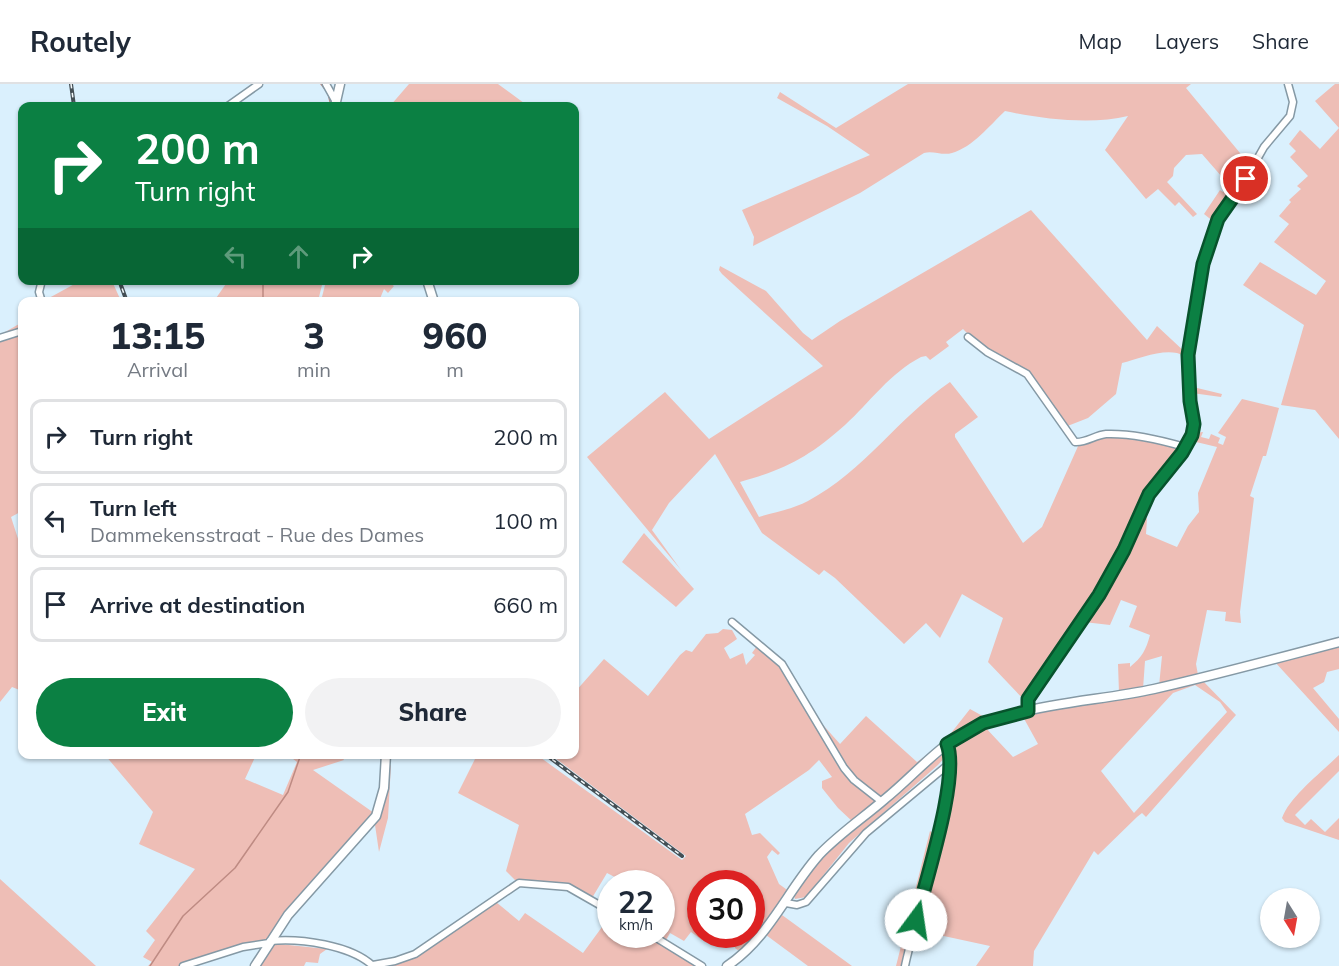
<!DOCTYPE html>
<style>
:root{--surface:#fff;--page:#f2f2f3;--text:#1f2937;--muted:#747a83;--line:#e0e1e3;--accent:#0b8043}
body{margin:0;font-family:Mulish,sans-serif;background:var(--page);color:var(--text);height:100vh;display:flex;flex-direction:column;font-size:22px;white-space:nowrap}
*{box-sizing:border-box;margin:0}
p{font-size:20px;color:var(--muted)}
.icon{flex:none;width:33px;height:33px;fill:none;stroke:currentColor;stroke-width:2;stroke-linecap:round;stroke-linejoin:round}
.map{position:relative;flex:1;overflow:hidden}
.side{position:absolute;left:18px;top:213px;width:561px;height:462px;display:flex;flex-direction:column;background:var(--surface);border-radius:12px;box-shadow:0 2px 4px #0004}
.side>*{flex:none}
.banner{position:absolute;left:18px;top:18px;width:561px;height:183px;border-radius:12px;box-shadow:0 2px 4px #0004;background:#0b8043;color:#fff;overflow:hidden}
.needle{width:39px;rotate:169deg}
.controls{position:absolute;left:1260px;top:804px;display:grid;gap:12px}
.controls a{display:grid;place-items:center;width:60px;height:60px;border-radius:50%;background:var(--surface);box-shadow:0 2px 4px #0004;font-size:30px}
.speed{position:absolute;left:597px;top:786px;display:flex;gap:12px;font-size:30px;font-weight:700;text-align:center}
.speed>*{display:grid;place-content:center;width:78px;height:78px;border-radius:50%;background:var(--surface);box-shadow:0 2px 4px #0004;line-height:1}
.speed small{font-size:15px;font-weight:400}
.speed .limit{border:9px solid #d22;background:#fff;color:#111}
.pin{position:absolute;display:grid;place-items:center;width:51px;height:51px;color:#fff;margin:-26px;border:3px solid #fff;border-radius:50%;box-shadow:0 2px 6px #0007}
.me{position:absolute;width:66px;margin:-33px;rotate:14deg;stroke-linejoin:round;filter:drop-shadow(0 0 4px #0008)}
.turn{display:flex;align-items:center;gap:21px;height:126px;padding:0 18px;font-size:27px}
.turn .icon{width:78px;height:78px;stroke-width:2.5}
.turn b{display:block;font-size:42px;line-height:51px}
.lanes{display:flex;align-items:center;height:57px;padding:0 18px;background:#0003;justify-content:center;gap:30px;direction:ltr}
.lanes .off{opacity:.35}
.eta{display:flex;justify-content:space-evenly;align-items:center;height:102px;text-align:center}
.eta b{font-size:36px;font-weight:800;line-height:42px}
.button{display:flex;gap:12px;margin-top:auto;padding:12px 18px}
.button a{flex:1;height:69px;border-radius:36px;background:var(--accent);color:#fff;font-size:24px;font-weight:800;line-height:69px;text-align:center}
.button a+a{background:var(--page);color:var(--text)}
ul{padding:0;list-style:none}
li{display:flex;align-items:center;gap:18px;height:75px;margin:0 12px 9px;padding:0 6px;border:3px solid var(--line);border-radius:12px}
li div{flex:1}
li b{display:block;font-size:22px}
li em{font-style:normal}
header{display:flex;align-items:center;gap:36px;box-sizing:border-box;height:84px;padding:0 30px;background:var(--surface);border-bottom:2px solid var(--line)}
header strong{font-size:28px}
nav{display:flex;gap:33px;margin-inline-start:auto;font-size:21px}
.map>svg:first-child{display:block}
.green{fill:#eebeb6;fill-rule:evenodd}
.lines{fill:none;stroke-linecap:round;stroke-linejoin:round}
.stream{stroke:#be8b83;stroke-width:1.5}
.minor-casing{stroke:#8599a5;stroke-width:9}
.secondary-casing{stroke:#8599a5;stroke-width:11}
.minor{stroke:#fff;stroke-width:6}
.secondary{stroke:#fff;stroke-width:8}
.rail-casing{stroke:#444f55;stroke-width:4}
.rail{stroke:#f5fafc;stroke-width:1.5;stroke-dasharray:4.5;stroke-linecap:butt}
.route-casing{stroke:#07532c;stroke-width:15}
.route{stroke:#0b8043;stroke-width:10}
</style>
<header>
<strong>Routely</strong>
<nav><a>Map</a><a>Layers</a><a>Share</a></nav>
</header>
<div class="map">
<svg width="1339" height="882" viewBox="0 0 1339 882">
<rect width="100%" height="100%" fill="#daf0fd"/>
<path class="green" d="M409 0H498L528 22H390Z
M908 0H1191L1186 4 1250 81 1214 138 1204 130 1220 106 1223 108 1229 101 1202 70 1186 71 1174 84 1173 92 1167 98 1197 130 1193 133 1179 118 1175 122 1158 105 1146 115 1105 66 1128 32C1092 41 1041 35 1005 27 990 41 973 63 952 69 942 72 933 66 924 69L860 109 753 162 754 153 742 126 870 71 827 42 777 14 780 8 836 44Z
M1335 0H1339V44L1315 17Z
M1339 44V355L1315 326 1281 321 1304 241 1243 201 1260 178 1316 211 1326 197 1274 158 1289 140 1279 132 1291 118 1289 116 1301 105 1297 102 1308 92 1290 73 1296 67 1289 60 1300 46 1320 65Z
M1031 126 1147 256 1157 242 1186 269 1184 272C1168 262 1139 275 1122 279L1116 310 1088 334 1065 343 1031 290 977 259 963 245 946 258 949 262 930 276 926 272 921 273C890 289 870 318 845 341 809 373 786 385 740 398L759 433C775 428 793 425 808 417 864 387 899 333 950 298L978 333 955 350V353L1023 459 1042 443 1079 360 1100 354 1119 353 1177 363 1178 369 1145 410 1125 460 1087 526 1025 617 988 578 1003 534 962 510 940 554 926 539 904 560 835 494 824 486 819 491 762 449 715 370 669 419 652 446 681 486 587 373 665 308 709 355 823 282 722 190 719 186 720 182 766 207 803 249 812 256 840 237Z
M80 197H112L121 217H43L42 214H49Z
M228 197V196L323 197 318 217H214Z
M326 197H369V198L375 201 377 197H387L394 202 388 209 384 205 379 217H321Z
M1201 203 1205 204 1196 260 1193 303 1222 310 1221 313 1192 309 1189 282Z
M19 240 22 248V427L11 433 20 461H22V607L12 603 0 618V251Z
M1242 315 1279 324 1266 372H1263L1250 412 1254 414 1240 528 1241 539 1225 537 1226 528 1207 526 1196 580 1198 591 1159 602 1162 572 1145 577 1143 605 1119 609 1118 580 1130 579V583C1142 573 1146 566 1150 551L1129 543 1137 522 1121 516 1110 541 1084 538 1144 429 1147 435 1146 450 1177 463 1188 442 1199 428 1198 409 1217 363 1192 357 1195 349 1203 348 1201 353 1209 355 1211 350 1220 354 1218 359 1223 361 1226 353 1218 349Z
M644 449 694 505 676 523 622 478Z
M723 545 732 546 737 555 724 564 730 575 743 569 746 581 755 571 752 569 757 562 782 585 803 623 851 691 816 633 840 660 866 632 917 678 944 658 970 625 988 635 882 713 872 710 871 713 877 719 853 738 838 724 822 704V697L832 693 819 676 809 686 745 730 752 751 760 749 780 769 778 771 772 766 767 773 779 800 790 808 770 837 740 868 735 864 734 858 722 851 752 850V800H700V850L705 851 702 856 691 848 684 857 670 849 665 858 654 851 662 850V800L626 799 607 789 592 814C565 797 548 797 516 797L506 787 519 741 458 709 477 671H537L682 776 686 772 551 671 574 670 575 608 604 575 648 612 680 571 686 566 692 568 706 550 718 549Z
M1337 561 1339 564V585L1327 588 1324 598 1313 604 1339 635V648L1274 577Z
M1202 596 1236 631 1146 733 1142 729 1137 733 1098 771 1094 767 1034 867 1033 882H976L990 862 916 846 951 699 954 659 984 642 1013 673 1038 660 1022 631 1108 617ZM1195 601 1220 618 1227 628 1134 729 1101 687 1173 609Z
M943 668 947 671 938 681 849 759 806 813 795 815 794 812 810 787 823 772Z
M105 671H256L245 695 283 711 297 678 288 671H341L344 676 313 686 374 729 283 832 265 857 179 882H148L152 878 143 873 155 856 146 847 195 785 139 760 153 728Z
M1339 671V687L1295 731 1305 741 1311 735 1325 748 1339 734V756L1285 738 1282 734C1290 712 1322 688 1339 671Z
M391 681 388 734 379 768 375 741 381 731 388 682Z
M930 747 935 751 904 882H896Z
M0 795 96 882H0Z
M496 818 519 837 525 829 583 869 610 832V850L647 851 699 882H386L397 878Z
M782 831 852 882H808L766 851Z
M275 860H279L327 865 320 870 318 879 306 878 304 882H258L271 861Z"/>
<g class="lines">
<path class="stream" d="M321 0 328 9 331 22
M263 218V196
M150 882 183 832 235 784 288 708 301 670"/>
<defs>
<path id="minor" d="M326 0 336 18
M228 22 259 0
M42 218 39 208 42 196
M968 253 987 268 1027 290 1075 358C1086 359 1095 351 1106 350 1132 349 1161 356 1185 363
M0 254 22 247
M732 538 782 580 844 684 854 696 882 718
M1028 627V615L1099 511 1124 467 1149 410 1181 369 1192 351 1194 340 1190 317 1188 271 1207 162 1218 135 1246 95 1264 63 1290 32 1293 18 1288 0
M786 819 797 821 806 818 866 749 950 679
M650 850 702 882
M270 857C300 854 351 861 373 882
M373 881 395 877 415 870 519 799 568 803 610 827
M183 882 243 863 269 859
M905 882C914 837 961 696 947 660"/>
<path id="secondary" d="M335 22 340 0
M427 196 434 218
M255 882 288 831 376 732 384 704 386 670
M727 882C769 854 787 807 819 771 839 750 863 734 885 715 906 698 924 678 946 661 1005 618 1086 620 1154 605 1216 591 1278 574 1339 558"/>
</defs>
<use href="#minor" class="minor-casing"/>
<use href="#secondary" class="secondary-casing"/>
<use href="#minor" class="minor"/>
<use href="#secondary" class="secondary"/>
<defs>
<path id="rail" d="M71 0 74 22
M119 196 127 218
M545 670 682 772"/>
</defs>
<use href="#rail" class="rail-casing"/>
<use href="#rail" class="rail"/>
</g>
<g class="lines">
<defs>
<path id="route" d="M916 836C925 798 960 693 947 660L983 639 1028 627V615L1099 511 1124 466 1149 410 1182 369 1192 351 1194 340 1190 317 1188 271 1203 180 1218 135 1246 95"/>
</defs>
<use href="#route" class="route-casing"/>
<use href="#route" class="route"/>
</g>
</svg>
<div class="controls">
<a><svg class="needle" viewBox="-14 -14 28 28"><path d="M0-13l5 13h-10z" fill="#e53935"/><path d="M0 13l5-13h-10z" fill="#747a83"/></svg></a>
</div>
<div class="speed"><div>22<small>km/h</small></div><div class="limit">30</div></div>
<div class="pin" style="left:1246px;top:95px;background:#d93025"><svg class="icon" aria-label="arrive" viewBox="0 0 24 24"><path d="M6 21V4h12l-3 4 3 4H6"/></svg></div>
<svg class="me" style="left:916px;top:836px" viewBox="-20 -20 40 40"><circle r="19" fill="#fff"/><path d="M0-13L10 11 0 6-10 11z" fill="#0b8043"/></svg>
<div class="banner">
<div class="turn"><svg class="icon" aria-label="right" viewBox="0 0 24 24"><path d="M7 20v-9h11M14 6l5 5-5 5"/></svg><div><b>200 m</b>Turn right</div></div>
<div class="lanes"><svg class="icon off" aria-label="left" viewBox="0 0 24 24"><path d="M17 20v-9H6M10 6l-5 5 5 5"/></svg><svg class="icon off" aria-label="ahead" viewBox="0 0 24 24"><path d="M12 20V5M6 11l6-6 6 6"/></svg><svg class="icon" aria-label="right" viewBox="0 0 24 24"><path d="M7 20v-9h11M14 6l5 5-5 5"/></svg></div>
</div>
<section class="side">
<div class="eta">
<div><b>13:15</b><p>Arrival</p></div>
<div><b>3</b><p>min</p></div>
<div><b>960</b><p>m</p></div>
</div>
<ul>
<li><svg class="icon" aria-label="right" viewBox="0 0 24 24"><path d="M7 20v-9h11M14 6l5 5-5 5"/></svg><div><b>Turn right</b></div><em>200 m</em></li>
<li><svg class="icon" aria-label="left" viewBox="0 0 24 24"><path d="M17 20v-9H6M10 6l-5 5 5 5"/></svg><div><b>Turn left</b><p>Dammekensstraat - Rue des Dames</p></div><em>100 m</em></li>
<li><svg class="icon" aria-label="arrive" viewBox="0 0 24 24"><path d="M6 21V4h12l-3 4 3 4H6"/></svg><div><b>Arrive at destination</b></div><em>660 m</em></li>
</ul>
<div class="button"><a>Exit</a><a>Share</a></div>
</section>
</div>
